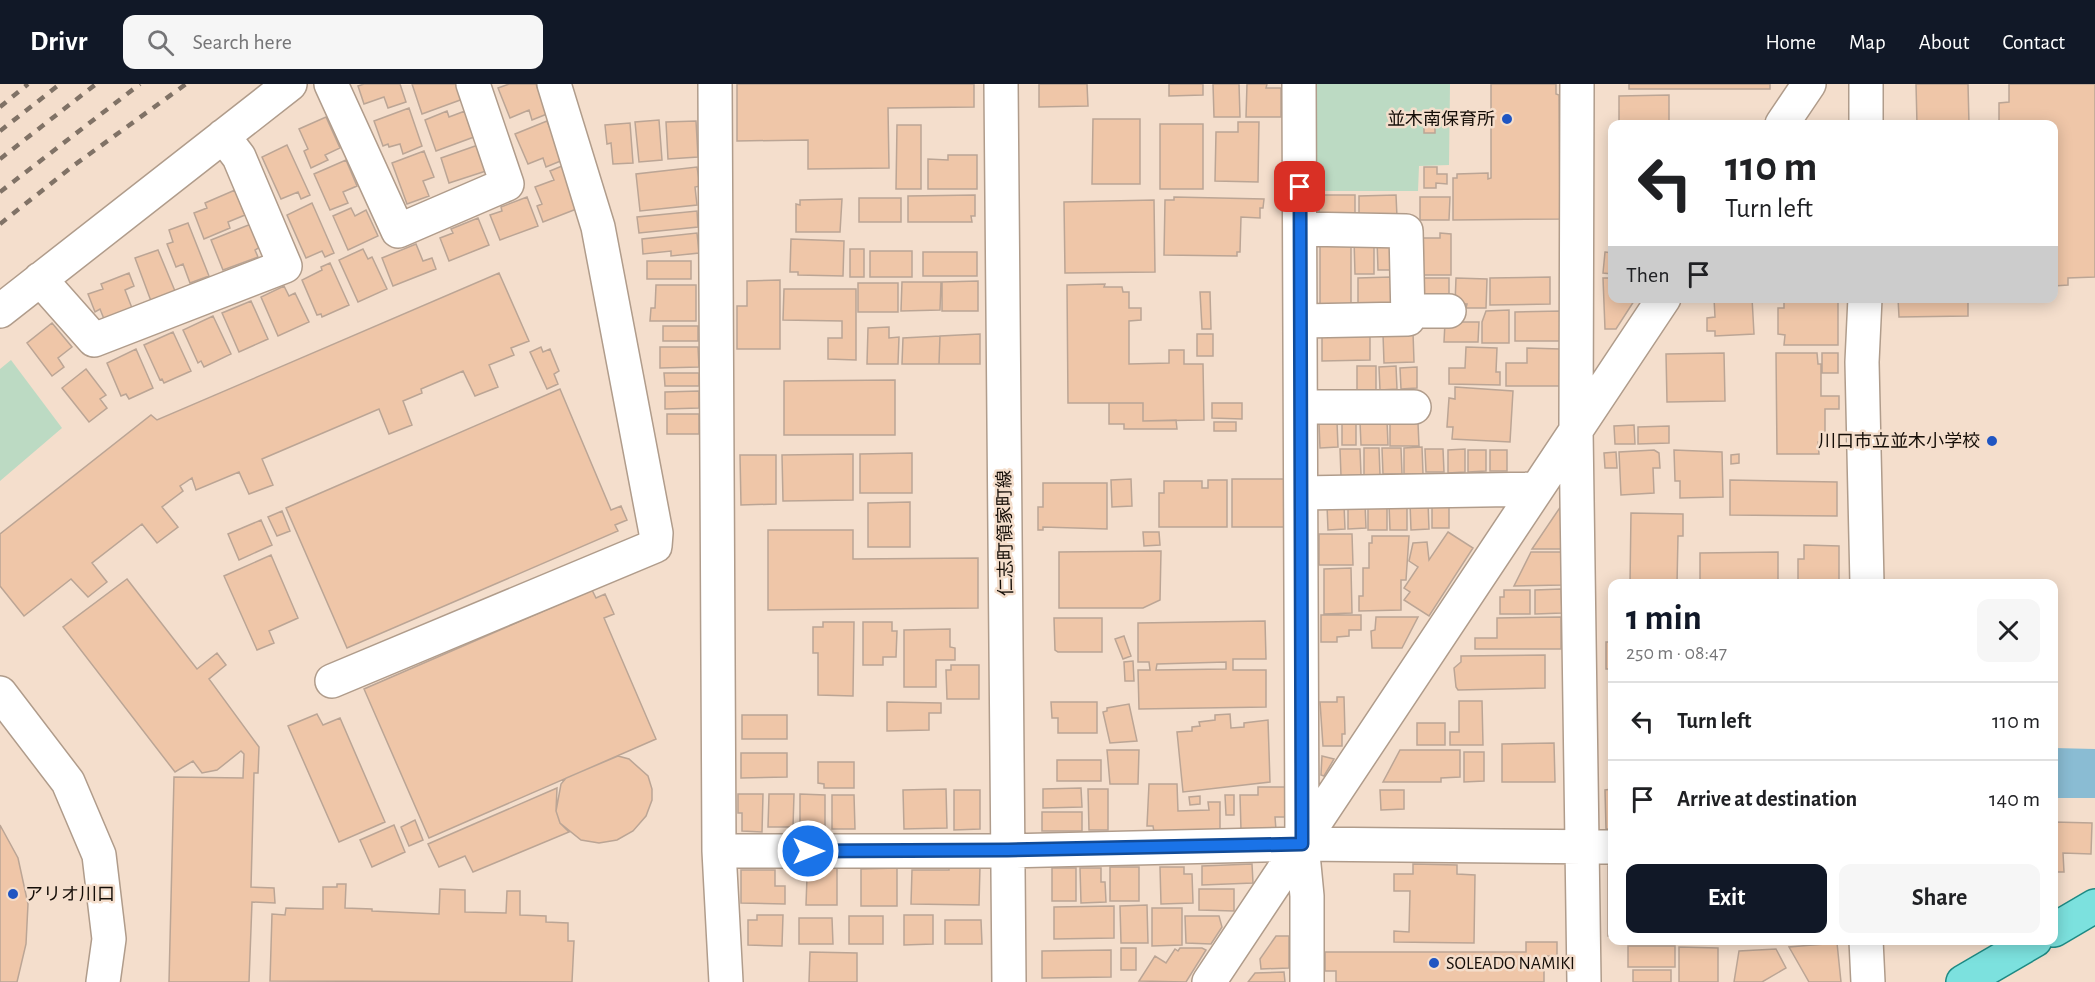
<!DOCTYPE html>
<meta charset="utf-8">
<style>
:root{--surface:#fff;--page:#f6f6f6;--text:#202124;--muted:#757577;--line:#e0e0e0;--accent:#111827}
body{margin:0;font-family:"Alegreya Sans","Noto Sans JP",sans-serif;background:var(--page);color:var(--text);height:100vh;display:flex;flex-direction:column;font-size:22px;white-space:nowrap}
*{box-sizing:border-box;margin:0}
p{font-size:20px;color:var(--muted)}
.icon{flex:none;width:33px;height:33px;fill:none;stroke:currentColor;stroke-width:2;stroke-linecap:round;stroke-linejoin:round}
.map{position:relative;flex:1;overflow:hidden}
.drawer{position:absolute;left:1608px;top:495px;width:450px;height:366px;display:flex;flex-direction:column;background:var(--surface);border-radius:12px;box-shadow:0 3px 15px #0003}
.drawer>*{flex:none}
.banner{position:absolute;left:1608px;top:36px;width:450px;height:183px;border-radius:12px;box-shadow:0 3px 15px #0003;background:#fff;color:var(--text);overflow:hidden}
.pin{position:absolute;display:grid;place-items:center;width:51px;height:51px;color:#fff;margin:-26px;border-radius:12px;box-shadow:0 3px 9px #0006}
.me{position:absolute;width:66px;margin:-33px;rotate:90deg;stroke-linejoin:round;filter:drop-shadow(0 0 4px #0008)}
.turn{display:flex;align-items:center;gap:21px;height:126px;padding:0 18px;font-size:27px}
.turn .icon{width:78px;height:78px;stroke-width:2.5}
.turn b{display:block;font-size:42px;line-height:51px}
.then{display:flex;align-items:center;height:57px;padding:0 18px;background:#0003;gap:12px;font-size:22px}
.round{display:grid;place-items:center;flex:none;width:63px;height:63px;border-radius:12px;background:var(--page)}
.head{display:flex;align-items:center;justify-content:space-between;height:102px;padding:0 18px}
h1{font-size:36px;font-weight:700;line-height:45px;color:var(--accent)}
.cta{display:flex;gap:12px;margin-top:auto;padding:12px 18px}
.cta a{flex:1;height:69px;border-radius:12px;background:var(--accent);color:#fff;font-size:24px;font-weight:700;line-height:69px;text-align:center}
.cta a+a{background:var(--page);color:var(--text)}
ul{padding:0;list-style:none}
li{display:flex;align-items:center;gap:18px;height:78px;padding:0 18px;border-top:2px solid var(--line)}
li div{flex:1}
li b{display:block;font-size:22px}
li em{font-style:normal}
header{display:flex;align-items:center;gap:36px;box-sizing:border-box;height:84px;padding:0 30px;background:var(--accent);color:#fff}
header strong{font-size:28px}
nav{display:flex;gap:33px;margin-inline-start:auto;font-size:21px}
.search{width:420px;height:54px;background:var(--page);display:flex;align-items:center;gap:15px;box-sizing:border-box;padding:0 21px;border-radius:12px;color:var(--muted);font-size:22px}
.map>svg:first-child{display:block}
.green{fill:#bcdac3}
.water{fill:#8abcd3}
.building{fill:#efc6a8;stroke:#bba595;stroke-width:1.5;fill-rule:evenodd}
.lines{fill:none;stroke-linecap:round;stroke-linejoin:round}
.minor-casing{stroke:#b09c8b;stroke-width:36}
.major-casing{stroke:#1e8a84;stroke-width:36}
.minor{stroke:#fff;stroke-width:33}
.major{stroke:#7ce1de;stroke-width:33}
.rail{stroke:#807266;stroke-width:4.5;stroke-dasharray:8 8;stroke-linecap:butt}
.route-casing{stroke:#114b97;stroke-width:15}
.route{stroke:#1a73e8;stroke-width:10}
.poi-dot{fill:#1f55c2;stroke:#f4decc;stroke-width:2}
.labels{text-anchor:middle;stroke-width:5;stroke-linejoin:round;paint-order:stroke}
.poi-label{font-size:18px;fill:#140d07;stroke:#f4decc;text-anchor:end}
.street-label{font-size:18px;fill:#140d07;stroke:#f4decc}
</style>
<header>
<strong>Drivr</strong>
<div class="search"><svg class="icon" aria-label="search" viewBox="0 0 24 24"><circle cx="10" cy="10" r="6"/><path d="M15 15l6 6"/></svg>Search here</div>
<nav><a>Home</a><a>Map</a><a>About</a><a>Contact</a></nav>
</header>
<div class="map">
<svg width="2095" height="898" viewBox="0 0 2095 898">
<rect width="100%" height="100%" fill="#f4decc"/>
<path class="green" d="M1314 0H1450L1449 81 1419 82 1418 107H1315Z
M11 276 62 344 0 397V285Z"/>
<path class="water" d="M2054 664 2095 665V714H2054Z"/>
<path class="building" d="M364 0H400L406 18 388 24 384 13 364 20 358 2Z
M412 0H457L463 15 422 30Z
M509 0H536L547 30 532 36 529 26 510 34 498 4Z
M737 0H974V23L888 24 889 84 808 85V56L737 57Z
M1039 0H1087L1088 22 1039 23Z
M1169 0H1203V11L1169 12Z
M1213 0H1239L1240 33H1214Z
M1247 0H1267L1266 4H1281V33H1246Z
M1491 0H1556V10L1559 11 1560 135 1453 136V94H1457V90L1488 89V95L1491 94Z
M1629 0H1770V5H1629Z
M1916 0H1968L1969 40H1917Z
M2009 0H2095V193L2068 194V201L2054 202V40H1999V19L2009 18Z
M1669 11V40H1619V12Z
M409 24 422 62 403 70 400 60 389 63 388 60 383 62 374 37Z
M447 27 449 33 465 27 474 53 436 67 425 36Z
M326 33 340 64 325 71 328 76 311 84 304 67 308 65 299 45Z
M1424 34H1435V49H1424Z
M1093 35H1140V100H1092Z
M659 36 662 76 639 78 635 38Z
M547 37 563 76 546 83 543 74 528 80 515 50Z
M696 37 698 73 668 75 666 38Z
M1238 38H1259L1258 98 1215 97 1216 48H1238Z
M630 39 633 79 613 80 611 59 607 60 605 41Z
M1160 40H1203V105H1160Z
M897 41H921V105H896Z
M287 61 310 111 301 115 298 108 281 115 262 73Z
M478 61 486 87 449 99 441 74Z
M424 67 434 93 423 97 429 112 407 120 392 79Z
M948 71H977V105H928V75L948 76Z
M346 76 357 102 343 108 348 119 330 126 314 90Z
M562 82 579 124 543 138 537 122 542 120 535 103 554 96 550 87Z
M697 83 700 102 695 103 697 121 640 127 636 90Z
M1424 83H1437V90H1447V100L1436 99V104H1424Z
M235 106 245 131 228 138 230 144 204 155 194 129 207 124 205 119Z
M975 111V132H971L972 138H908V112Z
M1319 111H1355V130H1319Z
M1396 111 1397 133 1359 134V112Z
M527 113 538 142 500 156 490 131 502 127 501 123Z
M1174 113 1264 115 1263 124H1260V134L1241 133 1240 168H1237V172L1164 171 1165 116H1174Z
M1420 113H1450L1449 136H1420Z
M859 114H901V138H859Z
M842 115 840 148H796V120L800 121V116Z
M1154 116 1155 188 1065 189 1064 118Z
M312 119 334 169 325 173 322 167 306 174 287 131Z
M351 124 355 132 366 126 378 152 348 166 333 132Z
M697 127 698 143 639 149 637 133Z
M478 134 489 161 449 177 440 154 453 149 451 145Z
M188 139 209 192 190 199 183 180 176 183 167 160 173 158 169 146Z
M251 140 260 163 255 166 258 173 223 186 211 156Z
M697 149 699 169 671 172V167L643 170 642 155Z
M1440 149 1451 150V191H1421L1417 154H1440Z
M1374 154V190H1355L1354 155Z
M791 155 844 157 843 192 798 191V188H790Z
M1377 155H1396V186H1378Z
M1320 156H1351V220H1320Z
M416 160 423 177 432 174 436 185 393 202 382 174Z
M363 165 368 175 372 173 387 205 358 218 339 176Z
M850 165H864V193H850Z
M158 166 175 207 151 217 135 174Z
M870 167H912V193H870Z
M923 168H977V192H923Z
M1605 168 1612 169V190L1603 189Z
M647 177H691V195H647Z
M330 179 349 221 322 233 321 230 317 231 302 196 322 186 321 183Z
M129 189 134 202 125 206 132 224 104 235 100 225 95 228 88 210 103 205 101 200Z
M499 189 529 257 511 264 514 271 489 281 498 303 475 312 463 287 421 305 422 309 403 317 412 341 389 350 379 325 262 375 273 401 249 410 239 388 196 406 192 394 180 402 183 407 162 423 178 443 157 459 142 440 92 479 107 498 88 513 71 495 24 532 0 502V450L151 331 157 336Z
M1391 193V222H1358V194Z
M1550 193V220L1490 221V194Z
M1421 194H1449V211H1420Z
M1456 194 1487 195 1486 224H1466L1467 220H1455Z
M1603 194H1612V214H1636L1616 245H1605Z
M780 196V265H737V222H747V197Z
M978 197V227H942V198Z
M902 198H941L940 226 901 227Z
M858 199H898V228H858Z
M1105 200 1104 203H1122L1123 208H1129V224H1141V236L1129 237V280L1169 279V266H1184V280H1203L1204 336 1143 337V319H1068L1067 201Z
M656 201H696V237H650L651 224H655Z
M284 202 289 212 295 209 309 238 278 252 261 213Z
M784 205H856V276L828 275V254H842V237L783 236Z
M1200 208H1210L1211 245H1202Z
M1714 214H1752L1754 250 1715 252V247H1707V234L1715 233Z
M1784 214H1838V261H1784L1785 251 1778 250V224H1784Z
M1898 214H1968V232L1899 233Z
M251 217 268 255 239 268 222 229Z
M1509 226V259H1482V238L1486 227Z
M1561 227V257H1515V228Z
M213 232 231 270 204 283 201 277 198 279 183 246Z
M1445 238H1479L1478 258H1444Z
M52 239 72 263 58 274 64 283 52 292 27 259Z
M663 242H698V257H663Z
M889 243V254L899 253 898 280H867L868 244Z
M173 248 191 287 164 299 162 295 160 296 144 261Z
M1322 248 1370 251V276L1322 277Z
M1413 248 1414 278 1384 279 1383 250Z
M980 250V280H939L940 252Z
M1197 250H1213V272H1197Z
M940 252 939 280H902L903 254Z
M541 263 543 268 550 265 559 287 554 290 558 300 547 305 530 268Z
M660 263H698L699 283 660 284Z
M1466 263 1497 264 1496 288H1500V301L1449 300V284H1465Z
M1527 264 1560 265V302H1506V279H1527Z
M136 265 153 304 129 315 126 310 121 312 107 279Z
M1724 269 1725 317 1667 318 1666 270Z
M1776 269H1817L1818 280H1821V312H1839V325H1825V358H1818L1819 370H1777Z
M1822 269H1838V289H1822Z
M1357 282H1376V307H1357Z
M1396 282 1397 305 1380 306 1379 283Z
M1417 283V304L1401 305 1400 284Z
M86 285 106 311 100 315 107 324 89 338 62 304Z
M664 289H699V302H665Z
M895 296V351H784V297Z
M1455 303 1513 307 1510 358 1452 355 1453 343H1447L1449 314 1455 315Z
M560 305 611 426 621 422 627 436 615 441 618 447 347 564 286 424Z
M699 307V324L665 325V308Z
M1109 319H1143V337L1176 336 1177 345H1124V340H1109Z
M1212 319H1242V335L1212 334Z
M667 330H699V350H667Z
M1342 336H1356V361H1342Z
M1387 337 1388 361H1361L1360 338Z
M1214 338H1236V347H1214Z
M1337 338 1338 363 1320 364 1319 339Z
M1390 339H1418L1419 362H1390Z
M1634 341 1635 360H1615L1614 342Z
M1669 342V359L1638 360V343Z
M1422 363 1423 390H1404V364Z
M1364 364H1379L1380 391 1364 392Z
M1382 364H1401L1402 390H1383Z
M1340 365H1360L1361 391 1341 392Z
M1425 365H1443L1444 388H1426Z
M1465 365V388L1448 389V366Z
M1468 366H1486V387L1468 388Z
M1490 366H1507V387H1490Z
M1654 366 1659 369 1660 384H1653L1654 409 1621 411 1619 368Z
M1674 366 1722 368 1723 413 1680 414V397H1675Z
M1616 368 1617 384H1605L1604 369Z
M912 369V409H860V370Z
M853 370V416L783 417 782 371Z
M1739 370V379L1731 380V371Z
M740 371H776V420L741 421Z
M1131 395 1132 422 1112 423 1111 396Z
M1232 395H1285V443H1232Z
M1208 396H1227V443H1159V409H1164V397H1202V404H1208Z
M1730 396 1837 398V432L1730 431Z
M1043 399H1107V445L1043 443V446H1038V423H1043Z
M910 418V463H868V419Z
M1428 418 1429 445 1411 446 1410 419Z
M1432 418H1449V444H1432Z
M1389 419H1407V446H1390Z
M1348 420H1365L1366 444 1348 445Z
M1368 420H1387V446H1368Z
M1327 421H1344L1345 445 1328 446Z
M1561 422 1562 465H1532Z
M282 427 290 447 277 452 268 433Z
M1631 429 1683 430V452H1678L1677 500H1630Z
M261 436 272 461 239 476 228 450Z
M768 446H853V475L978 474V524L768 526Z
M1143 448H1159L1160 461 1144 462Z
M1448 448 1473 464 1429 532 1404 516 1410 508 1404 504 1418 483 1409 477 1413 459 1427 458 1429 476Z
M1319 450H1352L1353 481H1319Z
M1372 452H1409L1406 496H1401V526L1359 527V512H1363V484H1369V459H1372Z
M1804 461 1839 462V500H1798V475H1804Z
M1161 467 1160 516 1143 524H1059V468Z
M1531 468H1561L1562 501 1514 502Z
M1778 468V500H1700V469Z
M271 471 298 534 269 547 274 559 257 566 224 492Z
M1351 484 1352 529 1324 530V485Z
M127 495 197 585 217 569 226 581 209 595 259 663 258 689H254L251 803 274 804 275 819 252 818 249 898H169L174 693 243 694 244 670 241 667 217 686 202 689 193 677 175 688 63 543Z
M1561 505 1562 529 1535 530V506Z
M592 506 596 514 605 510 614 530 604 534 656 655 429 754 364 605Z
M1504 506H1530V530H1500V513H1504Z
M1321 531H1361V546H1349V552L1337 553V558H1321Z
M1376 533H1418L1402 564H1372L1371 547 1375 546Z
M1561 533V565H1475V554H1497V534Z
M1054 534H1102V568H1058L1055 566Z
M1265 537 1266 575H1233V586H1266V623L1139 625 1138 586H1150L1149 578H1138V539ZM1226 578V585L1156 586 1157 580Z
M823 538H854L853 612 818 611V569H813V543H823Z
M863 538H892V547H897L896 573H883V581H863Z
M950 545V563L955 564V576H936V603H904V546Z
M1124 552 1131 572 1123 575 1115 555Z
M1606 558H1612V585H1606Z
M1545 571V604L1458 606 1456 603 1454 584 1461 578V572Z
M1133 577 1134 597H1125L1124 578Z
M951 581H979V615H947L946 586H951Z
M1337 613H1344L1345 650H1342V662H1323L1320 618H1337Z
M1459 617H1482L1483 661H1450V648H1459Z
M887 618 941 619V629H929V646L887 647Z
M1051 618H1097V649H1058V634H1052Z
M1129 620 1137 657 1110 659 1103 628 1107 627V624Z
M317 630 323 641 340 634 385 738 339 758 288 642Z
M1230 630 1231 644 1244 643V639L1268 636 1270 698 1183 708 1177 648 1192 647V643L1200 642 1199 638 1215 636V631Z
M742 631H787V655H742Z
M1417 639H1445V661H1417Z
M1554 659 1555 698H1502V660Z
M1107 666H1139L1138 700H1110Z
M1400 666H1460V693L1441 694V698H1383Z
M1464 668H1484V697L1464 698Z
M741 669H787V693L741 694Z
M618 672 629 675 648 692 652 705V716L646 732 633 747 617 756 599 759 581 756 560 739 556 727 561 700 566 694Z
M1322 672 1334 675 1324 692 1321 691Z
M1057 676H1101V697H1057Z
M818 678H854V704H824V700L818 699Z
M1149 700H1177L1178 727 1209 726 1208 718H1220V747L1154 748 1153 742H1147Z
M1258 703H1286V733H1275L1276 746H1241L1240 711H1258Z
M557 704 556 727 560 739 569 748 473 788 465 772 439 783 428 760Z
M1081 704 1082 723 1043 724V705Z
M946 705 947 744 904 745 903 706Z
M1088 705H1108V746H1089Z
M1612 705V745H1606L1605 706Z
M954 706H980V745L954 746Z
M1380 706H1404V725L1381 726Z
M738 710H763L762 748 742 747V729H738Z
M769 710H794L793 743H768Z
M800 710 825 711V747H800Z
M832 711H854L855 745H832Z
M1225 711H1234V731H1226Z
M1200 712V720L1190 721 1189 713Z
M1042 728H1082V747H1042Z
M415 736 423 756 409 762 401 743Z
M2054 738 2092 739 2091 770 2063 769 2064 788H2055V792Z
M0 741 18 774 28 820 26 860 17 898H0Z
M394 741 405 768 372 783 360 756Z
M1252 780 1253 799 1202 801V782Z
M1413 780 1457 781V790L1475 791 1474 859 1394 858V847L1409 848 1410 807H1394V790H1413Z
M1608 782H1612V852H1608Z
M949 783H980L979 821 911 820 912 786H949Z
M1110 783H1139V817H1110Z
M1160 783H1184V790H1192L1193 819 1161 820Z
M818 784H837V821H806L807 793Z
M897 784V822H861V785Z
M1052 784H1076V817H1052Z
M1080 784H1101V798H1105L1106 818 1081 819Z
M741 786H775V802H785V820L741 819Z
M337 800H346L345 824 372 825V827L439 830 440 805 465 806V828L506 829 507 807H520V831L546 832V838L568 839V857H574L572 898 270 897 272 830 285 831 286 824 323 825V803H337Z
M1199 805H1234V827L1199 826Z
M1147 821 1148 859H1121L1120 822Z
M1114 822V854L1054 855V823Z
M1152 824H1182V861L1152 862Z
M757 831H783L782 862 748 861V836H757Z
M904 831H933V860L904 861Z
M849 832H883V860H849Z
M1185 832H1219L1222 843 1211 860 1186 859Z
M799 834H832L833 860H799Z
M945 836H981L982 860H945Z
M1276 852H1289V884L1261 885 1260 875Z
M1694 856H1723L1694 859Z
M1736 856H1768V858L1736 860Z
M1526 858H1557V872H1544V898H1336V887H1325V868H1526Z
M1837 859 1841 898H1809L1789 863Z
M1628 862H1675V883H1628Z
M1679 863 1718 864V898H1679Z
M1121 864H1136V886H1121Z
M1180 864H1202L1206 866 1186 898 1139 897 1155 872 1166 879 1175 865 1178 867Z
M1776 865 1786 884 1762 898H1734L1739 867Z
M1111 866V893L1042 894V867Z
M810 868 857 869V898H809Z
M1633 886H1671V898H1633Z
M1284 888 1285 898H1248L1255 889Z"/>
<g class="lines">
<defs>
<path id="minor" d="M331 0 398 147 507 100 473 0
M715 0 719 767 726 898
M1001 0 1009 898
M1299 0 1302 760 1307 812V898
M1577 0 1576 346 1584 898
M1866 0V40
M1782 40 1809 0
M1301 145 1406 147 1408 235 1302 237
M40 195 94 256 285 182 239 73 223 52
M1865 214 1862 278 1867 500
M0 227 290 0
M1407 227H1449
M1301 323H1414
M1301 409 1536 405
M332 597 655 462 656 449 598 143 554 0
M0 609 68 698 99 771 109 855 103 898
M719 767H1008L1302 760 1612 763
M1866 856 1868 898
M1209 898 1664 214"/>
<path id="major" d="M2054 846 2095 822
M1963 898 2035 856"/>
</defs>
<use href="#minor" class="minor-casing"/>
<use href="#major" class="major-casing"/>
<use href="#minor" class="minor"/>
<use href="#major" class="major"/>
<path class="rail" d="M0 23 28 0
M0 47 60 0
M0 75 96 0
M0 108 140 0
M0 140 73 82 186 0"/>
</g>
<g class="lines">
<defs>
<path id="route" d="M808 767 1008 766 1302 760 1300 103"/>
</defs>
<use href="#route" class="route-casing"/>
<use href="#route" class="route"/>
</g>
<g class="poi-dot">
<circle cx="1507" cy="35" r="6"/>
<circle cx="1992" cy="357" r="6"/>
<circle cx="13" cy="810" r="6"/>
<circle cx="1434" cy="879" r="6"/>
</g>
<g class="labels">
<g class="poi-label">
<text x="1495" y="41">並木南保育所</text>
<text x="1980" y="363">川口市立並木小学校</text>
<text x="25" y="816" text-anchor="start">アリオ川口</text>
<text x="1446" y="885" text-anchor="start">SOLEADO NAMIKI</text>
</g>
<g class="street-label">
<text transform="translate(1005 449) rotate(-91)" y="6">仁志町領家町線</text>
</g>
</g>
</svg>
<div class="pin" style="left:1300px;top:103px;background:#d93025"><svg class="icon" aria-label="arrive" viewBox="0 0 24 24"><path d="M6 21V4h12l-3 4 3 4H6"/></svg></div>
<svg class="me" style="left:808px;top:767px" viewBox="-20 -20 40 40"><circle r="17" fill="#1a73e8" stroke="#fff" stroke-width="3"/><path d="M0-11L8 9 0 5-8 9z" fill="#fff"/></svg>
<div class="banner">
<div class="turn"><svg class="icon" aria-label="left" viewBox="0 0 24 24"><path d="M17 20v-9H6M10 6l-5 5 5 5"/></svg><div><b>110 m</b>Turn left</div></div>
<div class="then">Then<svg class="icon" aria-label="arrive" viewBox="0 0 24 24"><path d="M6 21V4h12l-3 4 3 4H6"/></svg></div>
</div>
<section class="drawer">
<div class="head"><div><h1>1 min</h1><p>250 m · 08:47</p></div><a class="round"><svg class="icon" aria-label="close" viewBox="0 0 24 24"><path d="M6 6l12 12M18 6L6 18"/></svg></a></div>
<ul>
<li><svg class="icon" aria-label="left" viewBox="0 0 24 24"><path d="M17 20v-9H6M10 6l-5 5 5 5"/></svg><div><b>Turn left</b></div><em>110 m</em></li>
<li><svg class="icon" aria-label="arrive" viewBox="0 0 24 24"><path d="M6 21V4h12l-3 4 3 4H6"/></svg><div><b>Arrive at destination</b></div><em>140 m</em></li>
</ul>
<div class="cta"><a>Exit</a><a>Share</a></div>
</section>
</div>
